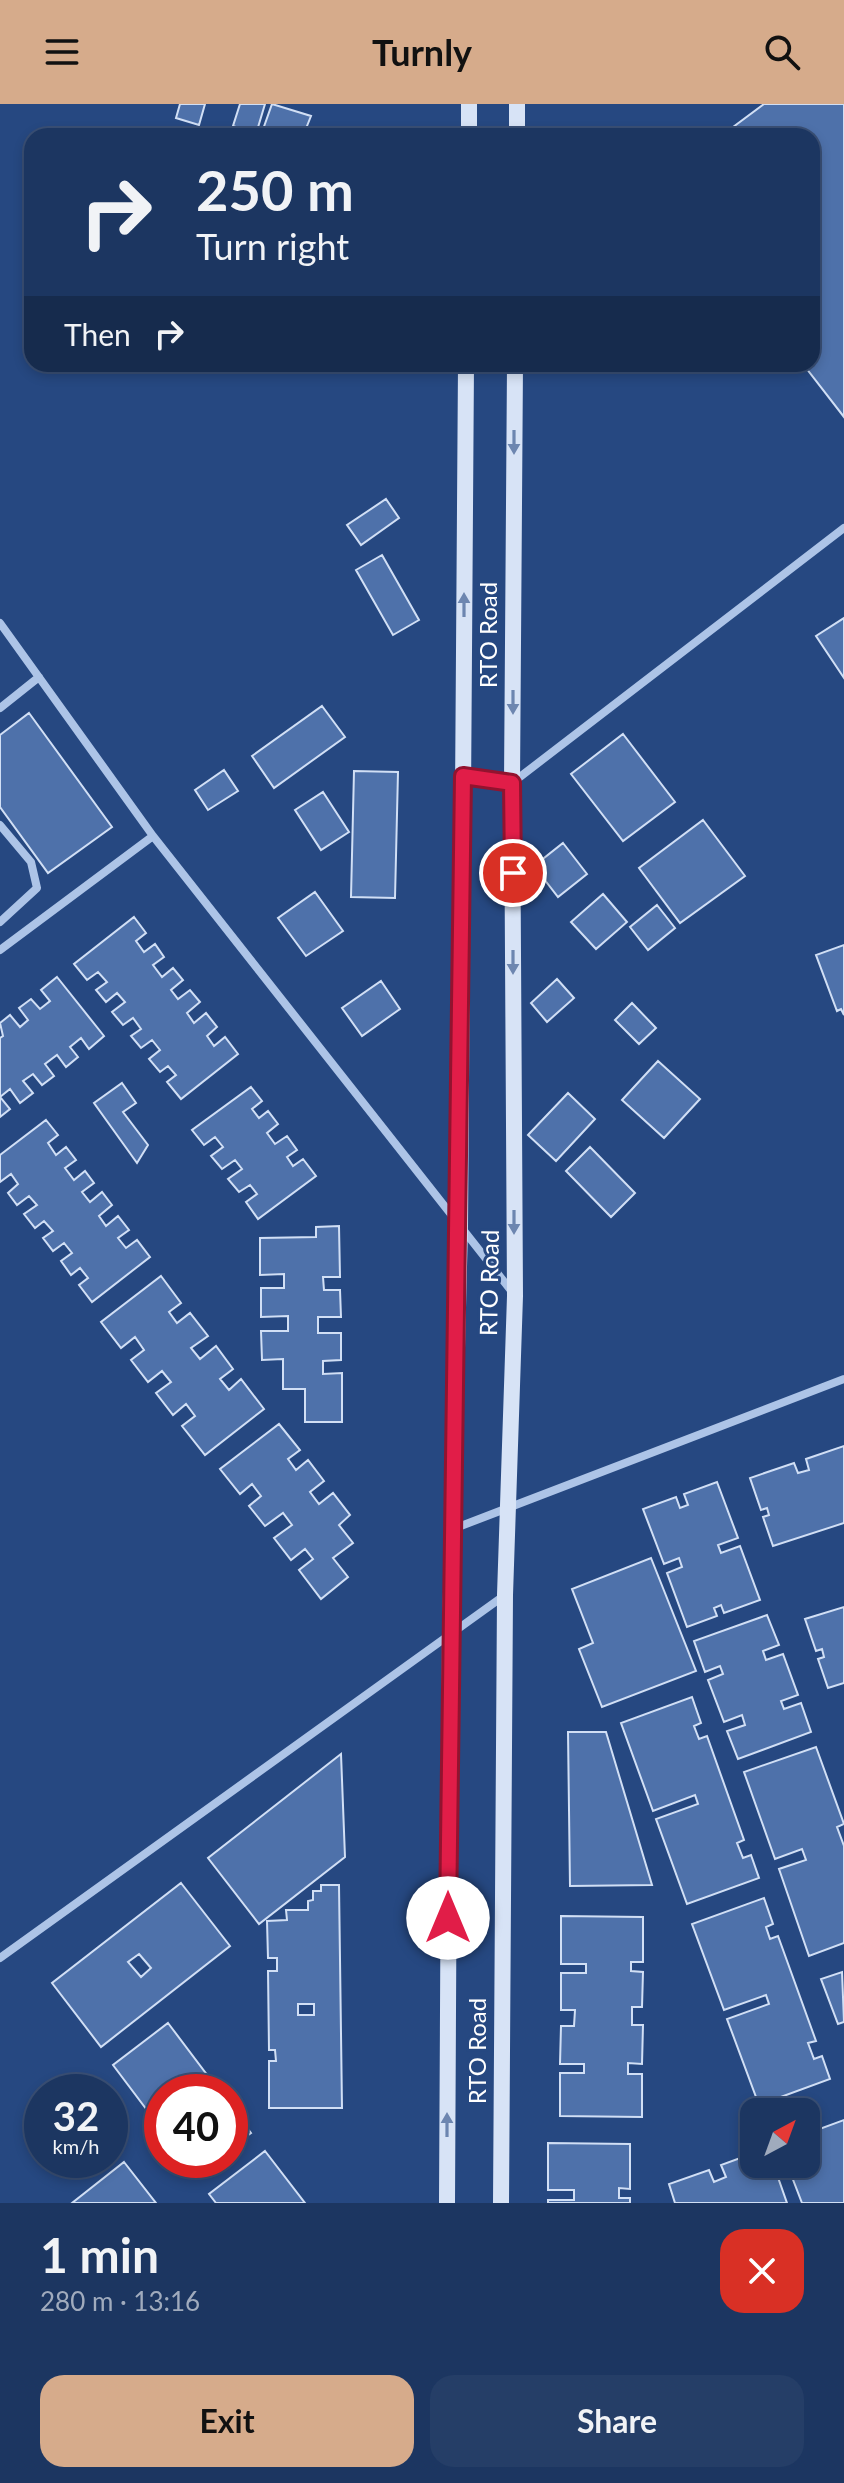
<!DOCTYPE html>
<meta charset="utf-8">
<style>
:root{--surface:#1c3661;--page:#253e67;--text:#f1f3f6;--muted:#a0abbd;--line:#3a5076;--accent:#d6ab8b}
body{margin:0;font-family:Lato,sans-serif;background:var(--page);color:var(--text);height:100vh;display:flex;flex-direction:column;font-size:30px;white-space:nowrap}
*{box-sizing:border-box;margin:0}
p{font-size:26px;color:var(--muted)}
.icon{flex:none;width:44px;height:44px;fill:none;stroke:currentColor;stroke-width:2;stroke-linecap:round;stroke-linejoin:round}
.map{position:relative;height:2099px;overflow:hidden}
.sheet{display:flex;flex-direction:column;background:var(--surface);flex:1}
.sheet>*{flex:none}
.top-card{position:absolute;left:24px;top:24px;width:796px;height:244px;border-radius:24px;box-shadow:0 4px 12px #0003,0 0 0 2px var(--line);background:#1c3661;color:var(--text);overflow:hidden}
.needle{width:52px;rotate:41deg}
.buttons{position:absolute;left:740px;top:1994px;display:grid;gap:16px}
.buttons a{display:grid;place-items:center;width:80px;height:80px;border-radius:16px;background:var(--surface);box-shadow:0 4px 12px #0003,0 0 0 2px var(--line);font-size:40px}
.speed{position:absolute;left:24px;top:1970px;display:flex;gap:16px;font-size:40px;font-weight:700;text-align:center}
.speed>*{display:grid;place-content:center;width:104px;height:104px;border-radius:50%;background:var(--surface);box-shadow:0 4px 12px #0003,0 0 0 2px var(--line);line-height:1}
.speed small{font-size:20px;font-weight:400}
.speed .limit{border:12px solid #d22;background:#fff;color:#111}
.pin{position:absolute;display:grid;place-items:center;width:68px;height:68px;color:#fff;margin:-34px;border:4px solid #fff;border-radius:50%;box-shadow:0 2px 8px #0007}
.me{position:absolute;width:88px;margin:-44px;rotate:0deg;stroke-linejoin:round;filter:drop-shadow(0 0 6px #0008)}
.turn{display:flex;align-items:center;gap:28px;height:168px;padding:0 40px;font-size:36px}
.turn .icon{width:104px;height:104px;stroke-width:2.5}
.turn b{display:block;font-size:56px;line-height:68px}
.then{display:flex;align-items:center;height:76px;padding:0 40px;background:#0003;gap:16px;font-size:30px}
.round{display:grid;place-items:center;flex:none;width:84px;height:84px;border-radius:24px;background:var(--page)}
.summary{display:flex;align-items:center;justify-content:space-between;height:136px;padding:0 40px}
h1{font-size:48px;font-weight:700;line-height:60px}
.primary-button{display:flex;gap:16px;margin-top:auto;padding:16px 40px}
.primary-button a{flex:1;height:92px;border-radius:24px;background:var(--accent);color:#111;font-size:32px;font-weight:700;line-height:92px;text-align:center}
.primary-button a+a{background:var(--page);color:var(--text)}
header{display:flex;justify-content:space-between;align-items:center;height:104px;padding:0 40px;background:var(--accent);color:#111;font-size:36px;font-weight:700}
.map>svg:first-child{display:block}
.building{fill:#4e71aa;stroke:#d1dff5;stroke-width:2;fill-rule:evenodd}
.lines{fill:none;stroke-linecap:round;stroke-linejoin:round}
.street{stroke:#adc4e7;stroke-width:8}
.secondary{stroke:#d7e3f6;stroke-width:16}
.oneway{fill:#6d86b0}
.route-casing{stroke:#92132f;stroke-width:20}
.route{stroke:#e11d48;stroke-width:14}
.labels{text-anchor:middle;stroke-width:6;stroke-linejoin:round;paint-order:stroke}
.street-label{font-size:24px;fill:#fff;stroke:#264881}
</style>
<header><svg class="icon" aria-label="menu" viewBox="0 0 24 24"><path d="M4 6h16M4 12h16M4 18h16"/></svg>Turnly<svg class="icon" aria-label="search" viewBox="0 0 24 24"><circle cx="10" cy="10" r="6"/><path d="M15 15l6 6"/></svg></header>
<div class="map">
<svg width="844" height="2099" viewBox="0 0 844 2099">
<rect width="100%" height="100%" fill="#264881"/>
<path class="building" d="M180 0H205L199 21 176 14Z
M240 0H265L256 30 233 22Z
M272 0 311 12 303 32 261 31Z
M764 0H844V313L803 260H812V32H721Z
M386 395 399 414 361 441 347 421Z
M382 451 419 516 393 531 356 466Z
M844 514V574L816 532Z
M322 602 345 633 274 684 252 652Z
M29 609 112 723 48 769 0 703V631Z
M623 630 675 698 623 737 571 670Z
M224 666 238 687 208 706 195 686Z
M354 667 398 668 395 794 351 793Z
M323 688 349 728 321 746 295 706Z
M703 716 745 772 680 819 639 764Z
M563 739 587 770 558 793 534 762Z
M315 788 343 827 306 852 278 814Z
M603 790 627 818 596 845 571 818Z
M657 801 675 824 648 846 630 823Z
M134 813 146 829 136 837 144 848 155 840 164 853 153 861 162 873 173 864 183 876 171 886 178 895 190 886 200 898 187 909 194 919 206 909 217 923 207 932 214 942 225 933 238 950 181 995 167 978 176 971 168 962 160 968 149 955 160 946 152 936 141 944 131 932 141 925 133 914 123 921 112 908 125 898 117 889 106 898 96 886 107 878 98 868 87 876 74 860Z
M844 841V911L841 905 837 907 816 851Z
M57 873 104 932 89 945 81 934 70 943 78 953 66 963 57 951 45 960 54 972 42 981 33 970 23 977 33 989 20 999 10 985 0 993 10 1005 0 1013V934L3 932 0 919 10 911 20 923 28 916 19 904 31 895 40 905 50 897 41 886Z
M557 875 574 894 547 918 531 899Z
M381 877 400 905 362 932 342 904Z
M632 899 656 924 639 940 615 916Z
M658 957 700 995 664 1034 622 996Z
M122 979 136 999 123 1008 148 1041 137 1059 94 999Z
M251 983 262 997 252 1005 259 1014 268 1007 278 1020 267 1029 275 1040 287 1032 297 1046 287 1053 293 1062 303 1055 316 1072 258 1115 246 1098 257 1090 250 1081 239 1088 228 1075 242 1065 235 1056 222 1065 211 1052 223 1043 215 1033 204 1041 192 1026Z
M568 989 595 1015 556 1057 528 1031Z
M46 1016 58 1031 48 1039 56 1051 66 1043 76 1056 65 1064 74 1076 85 1067 94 1079 82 1088 90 1098 102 1088 112 1101 99 1112 106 1122 118 1112 129 1126 118 1134 126 1144 137 1136 150 1153 92 1198 79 1181 88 1174 80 1164 71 1171 61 1157 72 1149 64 1139 53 1147 43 1134 53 1127 44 1117 35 1124 24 1110 37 1101 29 1092 17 1101 8 1089 18 1080 11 1070 0 1078V1051Z
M590 1043 635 1089 611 1113 566 1067Z
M339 1122 340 1173H323L324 1186H340L341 1213H318V1229H341V1256L323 1257V1270L342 1269V1318H305V1285H283V1255L262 1256 261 1227H288V1212L261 1213V1184H284V1170L260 1171V1134L316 1133V1123Z
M161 1172 181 1199 169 1208 177 1219 190 1209 208 1232 191 1244 200 1255 216 1242 233 1265 220 1275 229 1286 241 1275 264 1305 205 1351 182 1322 195 1312 186 1300 173 1311 156 1289 171 1278 162 1267 148 1278 131 1256 144 1246 135 1233 121 1244 101 1218Z
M279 1320 300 1346 288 1355 296 1366 308 1356 324 1377 310 1388 319 1400 333 1389 350 1411 339 1421 353 1439 333 1454 348 1473 321 1495 299 1466 313 1455 305 1445 291 1456 274 1434 292 1421 283 1409 265 1422 249 1402 261 1392 252 1380 240 1390 220 1365Z
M844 1342V1419L773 1442 763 1413 769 1411 767 1404 761 1406 750 1374 794 1359 798 1369 809 1366 806 1355Z
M717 1378 738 1434 718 1441 721 1449 740 1442 760 1496 724 1509 721 1501 714 1504 717 1512 687 1523 667 1469 682 1463 679 1454 664 1460 643 1405 676 1393 680 1404 688 1401 684 1390Z
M651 1454 696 1567 602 1603 579 1545 593 1539 572 1485Z
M844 1503V1579L828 1584 818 1555 824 1553 822 1545 816 1547 805 1515Z
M767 1511 779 1541 763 1547 766 1556 783 1550 798 1591 781 1597 784 1605 801 1599 811 1628 738 1655 727 1627 745 1621 742 1611 724 1618 708 1576 723 1570 720 1562 705 1568 694 1537Z
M692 1593 701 1619 694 1622 699 1635 707 1632 744 1736 737 1739 743 1754 751 1751 759 1774 687 1800 656 1715 698 1700 695 1691 653 1707 621 1619Z
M568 1628H606L652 1781 570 1782Z
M816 1643 844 1720 837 1723 844 1742V1839L809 1852 779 1765 806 1756 802 1745 775 1755 744 1668Z
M341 1650 345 1753 259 1820 208 1754Z
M181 1779 230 1842 101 1943 52 1879ZM139 1850 151 1864 141 1873 128 1858Z
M321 1781H339L342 2004H269V1957H276L275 1946H269L268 1867H277V1854H268L267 1817 287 1816 286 1806H308V1797L313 1796V1787H321ZM298 1900H314V1911H298Z
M764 1794 773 1820 766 1823 770 1835 778 1832 816 1937 808 1939 814 1955 822 1952 830 1975 759 2001 727 1915 769 1900 766 1891 724 1906 692 1820Z
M561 1812 643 1813V1858H631V1867L643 1868 642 1903H632V1921H643L642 1960 628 1959V1970H642V2013L560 2012V1969H584V1960H560L561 1922H574L575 1906H561V1869H586V1860H561Z
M842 1868 844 1918 838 1920 821 1875Z
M168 1919 220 1988H185L181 1984 176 1988H162V2026L113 1961Z
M230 2001 251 2029 230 2044Z
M844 2016V2099H802L787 2060H806V2030Z
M548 2039 630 2040V2085L619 2084V2094H630V2099H548V2096H574V2086H548Z
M265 2047 305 2099H216L209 2090Z
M754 2049V2060H778L774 2062 787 2099H675L669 2080 709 2066 714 2078 726 2073 721 2061Z
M185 2056H214L195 2070Z
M124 2058 156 2099H72Z"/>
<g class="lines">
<path class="street" d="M0 519 153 732 513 1189
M0 604 39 573
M464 672 512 679 844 424
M0 721 31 758 37 784 0 818
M0 846 153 732
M453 1425 844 1275
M0 1854 505 1491"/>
<path class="secondary" d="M469 32V0
M517 32V0
M447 2099 450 1529 460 1122 466 260
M501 2099 505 1491 515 1192 512 679 515 260"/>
</g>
<defs><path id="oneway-solid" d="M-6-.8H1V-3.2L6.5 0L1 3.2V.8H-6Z" transform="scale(2)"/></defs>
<g class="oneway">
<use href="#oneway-solid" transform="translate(514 338) rotate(90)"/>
<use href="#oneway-solid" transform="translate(464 501) rotate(-90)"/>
<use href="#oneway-solid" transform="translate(513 598) rotate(90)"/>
<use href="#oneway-solid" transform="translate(513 858) rotate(90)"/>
<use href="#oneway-solid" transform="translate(514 1118) rotate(90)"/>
<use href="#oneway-solid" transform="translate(447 2021) rotate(-90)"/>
</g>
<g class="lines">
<defs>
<path id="route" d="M448 1814 463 672 512 679 513 769"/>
</defs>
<use href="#route" class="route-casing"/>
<use href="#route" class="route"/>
</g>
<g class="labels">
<g class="street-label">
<text transform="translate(489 531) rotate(-90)" y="8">RTO Road</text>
<text transform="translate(490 1179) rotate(-89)" y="8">RTO Road</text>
<text transform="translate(478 1947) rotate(-90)" y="8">RTO Road</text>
</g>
</g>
</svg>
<div class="buttons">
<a><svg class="needle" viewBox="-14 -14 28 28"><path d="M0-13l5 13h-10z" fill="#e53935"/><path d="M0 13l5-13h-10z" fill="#a0abbd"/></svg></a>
</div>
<div class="speed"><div>32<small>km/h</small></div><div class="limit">40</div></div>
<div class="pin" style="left:513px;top:769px;background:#d93025"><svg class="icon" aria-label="arrive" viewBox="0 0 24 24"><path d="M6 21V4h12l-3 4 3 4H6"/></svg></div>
<svg class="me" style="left:448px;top:1814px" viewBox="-20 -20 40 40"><circle r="19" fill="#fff"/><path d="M0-13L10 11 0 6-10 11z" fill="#e11d48"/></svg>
<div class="top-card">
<div class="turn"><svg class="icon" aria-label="right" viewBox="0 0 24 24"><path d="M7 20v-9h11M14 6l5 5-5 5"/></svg><div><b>250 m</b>Turn right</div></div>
<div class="then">Then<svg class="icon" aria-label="right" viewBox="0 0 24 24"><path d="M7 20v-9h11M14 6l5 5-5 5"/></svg></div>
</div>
</div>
<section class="sheet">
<div class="summary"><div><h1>1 min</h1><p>280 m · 13:16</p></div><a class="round" style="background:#d93025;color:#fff"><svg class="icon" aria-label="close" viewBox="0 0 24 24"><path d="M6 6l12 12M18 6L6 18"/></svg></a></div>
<div class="primary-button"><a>Exit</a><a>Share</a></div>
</section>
